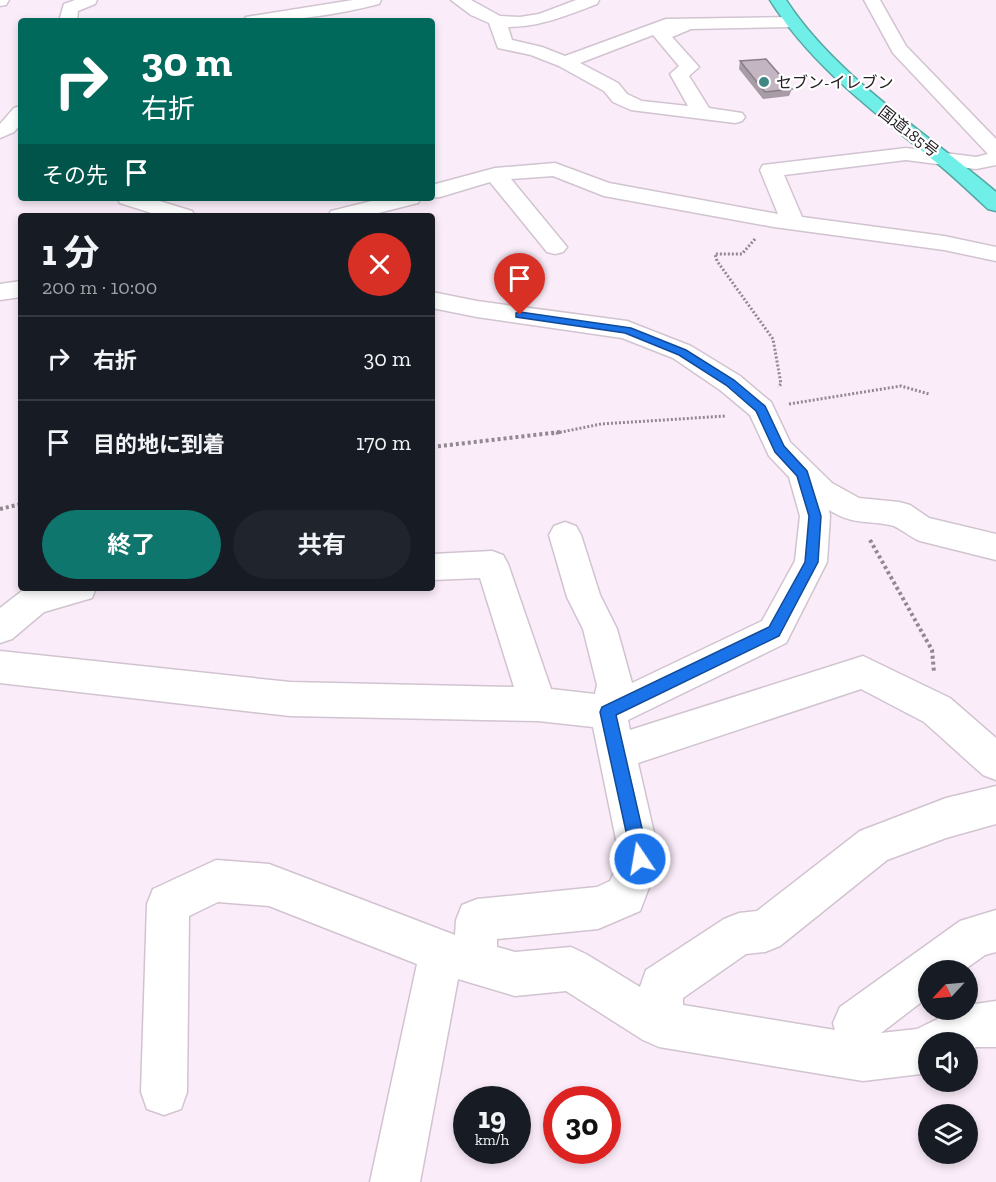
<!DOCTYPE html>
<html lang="ja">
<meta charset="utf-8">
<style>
:root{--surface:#171b24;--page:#20242c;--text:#f1f3f6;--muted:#9ea1a6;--line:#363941;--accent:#0f766e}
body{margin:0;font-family:"Zilla Slab","Noto Sans JP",serif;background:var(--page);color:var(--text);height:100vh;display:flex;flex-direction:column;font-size:22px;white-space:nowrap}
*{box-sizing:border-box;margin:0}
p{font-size:20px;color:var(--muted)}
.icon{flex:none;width:33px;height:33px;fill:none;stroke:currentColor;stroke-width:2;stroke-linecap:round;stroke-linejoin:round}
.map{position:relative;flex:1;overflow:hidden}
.drawer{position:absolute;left:18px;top:213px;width:417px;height:378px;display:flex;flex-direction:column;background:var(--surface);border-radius:6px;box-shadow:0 3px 9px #0003}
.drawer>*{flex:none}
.top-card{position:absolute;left:18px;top:18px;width:417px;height:183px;border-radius:6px;box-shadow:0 3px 9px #0003;background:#00695c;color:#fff;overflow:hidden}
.needle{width:39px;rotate:244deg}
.buttons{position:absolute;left:918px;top:960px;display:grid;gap:12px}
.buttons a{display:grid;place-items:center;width:60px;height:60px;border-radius:50%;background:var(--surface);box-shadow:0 3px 9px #0003;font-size:30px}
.speed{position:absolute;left:453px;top:1086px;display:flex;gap:12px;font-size:30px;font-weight:700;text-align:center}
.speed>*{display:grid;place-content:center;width:78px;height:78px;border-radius:50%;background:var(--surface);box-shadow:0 3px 9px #0003;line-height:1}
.speed small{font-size:15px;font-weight:400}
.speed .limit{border:9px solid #d22;background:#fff;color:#111}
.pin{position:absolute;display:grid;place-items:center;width:51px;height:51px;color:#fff;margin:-62px -26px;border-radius:50% 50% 50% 0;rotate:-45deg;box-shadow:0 0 6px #0007}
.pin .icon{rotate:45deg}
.me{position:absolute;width:66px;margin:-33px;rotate:348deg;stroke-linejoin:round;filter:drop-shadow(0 0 4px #0008)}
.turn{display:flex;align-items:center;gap:21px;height:126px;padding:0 24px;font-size:27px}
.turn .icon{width:78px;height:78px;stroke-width:2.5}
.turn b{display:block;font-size:42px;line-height:51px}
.then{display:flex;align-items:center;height:57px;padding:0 24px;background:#0003;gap:12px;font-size:22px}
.round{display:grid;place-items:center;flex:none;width:63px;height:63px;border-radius:32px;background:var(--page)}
.summary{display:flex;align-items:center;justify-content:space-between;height:102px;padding:0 24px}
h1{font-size:36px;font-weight:700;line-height:45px}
.action{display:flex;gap:12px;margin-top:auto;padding:12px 24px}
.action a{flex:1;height:69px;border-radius:36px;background:var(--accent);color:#fff;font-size:24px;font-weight:700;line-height:69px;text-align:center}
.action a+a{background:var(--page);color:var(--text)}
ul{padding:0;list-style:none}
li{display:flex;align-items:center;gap:18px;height:84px;padding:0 24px;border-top:2px solid var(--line)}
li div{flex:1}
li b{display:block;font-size:22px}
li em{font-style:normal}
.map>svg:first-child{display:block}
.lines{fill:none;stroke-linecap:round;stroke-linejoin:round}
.minor-casing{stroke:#d1c4d0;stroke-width:3}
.highway-casing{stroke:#55a7a3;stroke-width:3}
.path-far1{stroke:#918890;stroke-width:3;stroke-dasharray:2 2;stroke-linecap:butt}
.path{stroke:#918890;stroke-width:4;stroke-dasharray:3 3;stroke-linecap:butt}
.minor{fill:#fff;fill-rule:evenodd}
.highway{fill:#70efe8;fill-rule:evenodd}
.wall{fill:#a89da7}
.building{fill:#c3b6c2;stroke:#887f88;stroke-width:1.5}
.route{fill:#1a73e8;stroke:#114b97;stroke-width:1.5}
.poi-dot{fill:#408783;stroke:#fff;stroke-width:2}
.labels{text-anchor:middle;stroke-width:4.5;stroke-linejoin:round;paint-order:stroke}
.far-poi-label{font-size:16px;fill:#242024;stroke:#fff;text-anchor:start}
.far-street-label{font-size:16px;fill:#242024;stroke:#fff}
</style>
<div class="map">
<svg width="996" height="1182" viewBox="0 0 996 1182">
<rect width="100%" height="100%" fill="#faecf9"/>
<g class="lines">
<defs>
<path id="minor" d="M0 0H9L6 5 0 6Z
M75 0H97L95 4 78 11 77 21H59L64 4Z
M353 0H381L379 4C331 16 293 21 243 21L246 17 252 16Z
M451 0H471L500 16 520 17 539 14 576 0H599L597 4C568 15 540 27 508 27L512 40 542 47 565 56 666 19 792 17 798 18 801 22 798 26 792 27 691 29 672 37 699 67 689 76 709 108 742 113 745 117 742 121 735 123 631 110 613 102 604 91 559 66 531 55 498 48 489 23 471 15ZM653 35 679 66 670 74 688 106 642 101 627 94 618 83 580 63Z
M864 0H880L906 46 996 139V165L976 169 906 160 784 175 802 217 944 236 996 247V261L944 250 774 227 604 196 553 176 511 179 567 247 563 252 555 254 547 252 490 182 440 197 430 198H432V185L495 168 555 163 609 183 778 214 760 170 763 165 906 148 976 157 988 154 893 53Z
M21 106V124L14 132 0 138V124L14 108Z
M117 198H150L192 211 195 216H161L120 203Z
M384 198H421L418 203 366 216H328L331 211Z
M21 281V297L0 300V284Z
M432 292 477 301 627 321 691 346 740 376 771 402 790 442 832 483 859 498 899 502 910 505 929 518 996 534V560L920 541C909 537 900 527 890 525 864 520 853 525 829 510L830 516 827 562 786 643 628 720 630 730 863 656 950 698 996 738V780L983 775 924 722 861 689 638 763 660 859 640 911 598 929 497 939V947L515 952 571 947 586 954 640 987 646 970 724 919 739 913 757 911 860 831 946 798 996 786V824L946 838 887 860 780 946 765 952 746 954 683 998V1005L835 1030 833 1023 840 1007 960 921 996 910V952L985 955 964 970H928V997L881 1033 917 1029 956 1010H968V1005L996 1001V1047H976L968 1052V1042H928V1071L921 1074 863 1081 659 1047 643 1040 566 991 515 996 458 979 420 1182H370L417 964 269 906 218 902 189 916 187 1092 181 1109 164 1115 147 1109 141 1092 147 904 153 889 216 860 269 864 455 935 456 920 462 905 477 899 597 887 610 881 620 859 593 727 538 721 290 716 0 683V651L290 682 514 687 480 578 432 580V554L492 551 503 555 508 564 551 689 595 694 597 685 583 629 567 597 549 535 554 526 565 522 576 526 581 535 600 595 617 629 632 683 762 621 795 561 800 516 789 477 769 456 750 415 720 390 673 358 622 338 477 317 432 308Z
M31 588H96L92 598 44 612 12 639 0 643V608L22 591Z"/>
<path id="highway" d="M770 0H786C836 77 927 133 996 192V211L988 209C971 193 954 177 937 163 876 113 812 67 770 0Z"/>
</defs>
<use href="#minor" class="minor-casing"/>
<use href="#highway" class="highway-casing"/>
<path class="path-far1" d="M755 239 742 254H715L717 261 773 339 781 384 778 387
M789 404 901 386 929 394
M552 434 601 424 726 416"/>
<path class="path" d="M432 447 560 432
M0 509 21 504
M870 540 932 650 934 672"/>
<use href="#minor" class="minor"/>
<use href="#highway" class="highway"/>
</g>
<path class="wall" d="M740 61 792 89 789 96 763 99 739 69Z"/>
<path class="building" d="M766 59 792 89 765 92 740 61Z"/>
<path class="route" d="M520 312 631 328 686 350 734 380 765 406 784 446 807 471 821 516 818 562 779 636 616 715 649 859 646 865 640 868 634 865 632 859 600 712 602 707 769 627 805 562 809 516 797 476 775 452 756 411 726 385 679 355 625 333 516 317V313Z"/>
<circle class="poi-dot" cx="764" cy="82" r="6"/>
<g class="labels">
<g class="far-poi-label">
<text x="776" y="88">セブン-イレブン</text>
</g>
<g class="far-street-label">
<text transform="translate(909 131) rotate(38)" y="6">国道185号</text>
</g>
</g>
</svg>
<div class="buttons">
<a><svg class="needle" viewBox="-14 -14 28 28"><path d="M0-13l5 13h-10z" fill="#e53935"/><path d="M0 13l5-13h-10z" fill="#9ea1a6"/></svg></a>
<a><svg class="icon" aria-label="sound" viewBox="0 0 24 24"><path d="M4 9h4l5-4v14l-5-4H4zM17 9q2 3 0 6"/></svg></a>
<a><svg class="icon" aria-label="layers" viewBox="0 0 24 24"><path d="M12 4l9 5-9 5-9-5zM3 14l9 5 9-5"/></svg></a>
</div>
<div class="speed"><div>19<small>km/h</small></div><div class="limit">30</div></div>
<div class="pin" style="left:520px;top:315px;background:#d93025"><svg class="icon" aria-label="arrive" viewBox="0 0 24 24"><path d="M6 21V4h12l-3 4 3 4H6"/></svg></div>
<svg class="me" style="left:640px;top:859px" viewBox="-20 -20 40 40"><circle r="17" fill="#1a73e8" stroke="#fff" stroke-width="3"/><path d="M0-11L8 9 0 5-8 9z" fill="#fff"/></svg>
<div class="top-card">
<div class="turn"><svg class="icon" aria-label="right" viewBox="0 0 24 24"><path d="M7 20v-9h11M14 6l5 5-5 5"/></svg><div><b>30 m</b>右折</div></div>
<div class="then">その先<svg class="icon" aria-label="arrive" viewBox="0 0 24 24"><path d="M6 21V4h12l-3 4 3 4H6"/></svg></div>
</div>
<section class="drawer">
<div class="summary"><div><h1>1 分</h1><p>200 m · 10:00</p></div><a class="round" style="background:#d93025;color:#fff"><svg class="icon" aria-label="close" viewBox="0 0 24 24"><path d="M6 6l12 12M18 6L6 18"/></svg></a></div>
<ul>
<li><svg class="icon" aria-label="right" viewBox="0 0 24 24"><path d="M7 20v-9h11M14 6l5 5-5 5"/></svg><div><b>右折</b></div><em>30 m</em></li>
<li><svg class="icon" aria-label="arrive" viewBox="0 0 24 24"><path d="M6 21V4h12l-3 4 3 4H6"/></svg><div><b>目的地に到着</b></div><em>170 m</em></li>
</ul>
<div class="action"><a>終了</a><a>共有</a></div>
</section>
</div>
